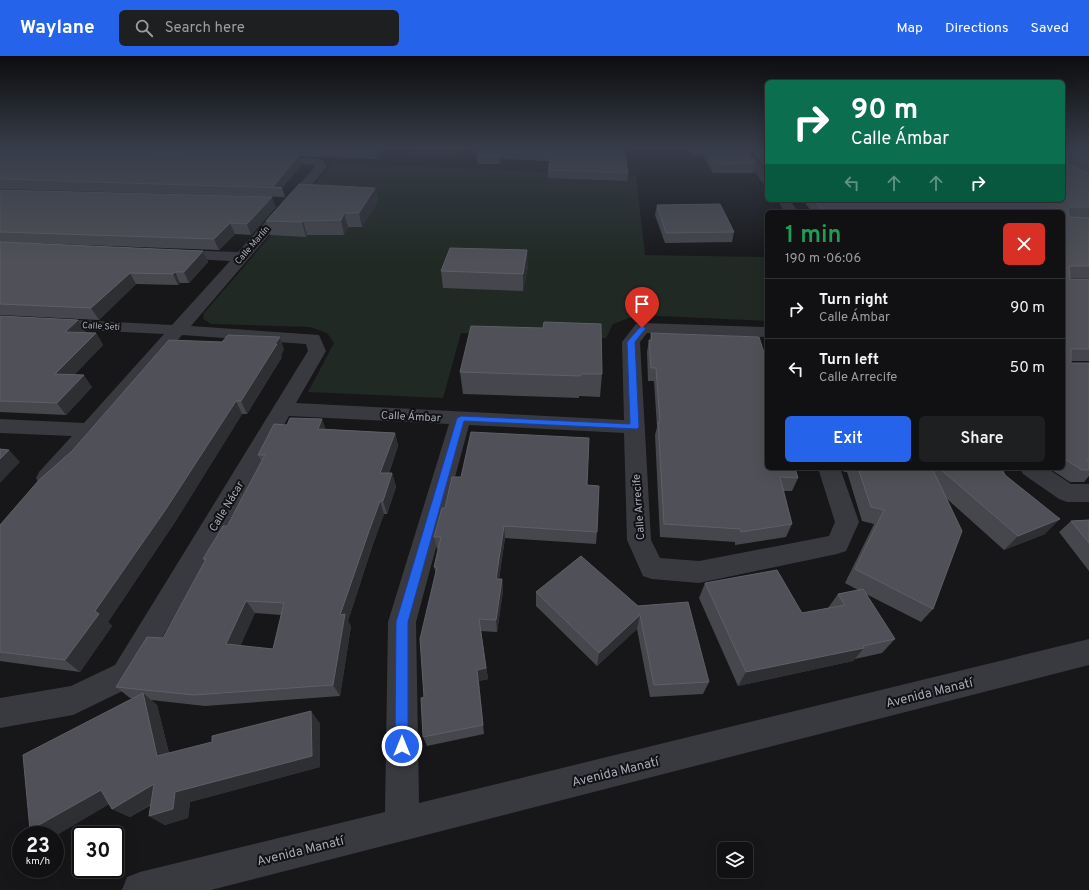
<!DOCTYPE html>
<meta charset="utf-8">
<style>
:root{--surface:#111113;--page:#1e1f21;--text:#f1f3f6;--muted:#9c9da0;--line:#303133;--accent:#2563eb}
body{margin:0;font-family:Overpass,sans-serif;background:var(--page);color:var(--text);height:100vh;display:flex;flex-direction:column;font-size:15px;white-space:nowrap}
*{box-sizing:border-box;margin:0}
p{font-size:13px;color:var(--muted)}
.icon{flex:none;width:22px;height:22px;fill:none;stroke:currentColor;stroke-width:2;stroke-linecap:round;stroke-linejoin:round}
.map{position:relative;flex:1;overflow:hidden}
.side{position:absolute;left:765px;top:154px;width:300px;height:260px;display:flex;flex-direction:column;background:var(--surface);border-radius:6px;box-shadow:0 4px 16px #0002,0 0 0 1px var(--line)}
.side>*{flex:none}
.hud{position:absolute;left:765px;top:24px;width:300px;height:122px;border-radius:6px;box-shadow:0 4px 16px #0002,0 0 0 1px var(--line);background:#0b6e4f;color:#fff;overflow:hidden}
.controls{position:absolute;left:717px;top:786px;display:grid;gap:8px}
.controls a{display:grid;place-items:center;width:36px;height:36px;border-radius:6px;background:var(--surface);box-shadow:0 4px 16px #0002,0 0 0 1px var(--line);font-size:20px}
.speed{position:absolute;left:12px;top:770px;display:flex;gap:8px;font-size:20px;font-weight:700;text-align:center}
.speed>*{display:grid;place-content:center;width:52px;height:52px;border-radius:50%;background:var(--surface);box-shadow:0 4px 16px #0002,0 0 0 1px var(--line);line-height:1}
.speed small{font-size:10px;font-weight:400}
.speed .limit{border:2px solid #111;border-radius:6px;background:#fff;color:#111}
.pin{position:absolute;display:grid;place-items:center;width:34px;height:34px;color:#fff;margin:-41px -17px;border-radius:50% 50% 50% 0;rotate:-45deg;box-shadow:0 0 4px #0007}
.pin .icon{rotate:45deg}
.me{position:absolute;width:44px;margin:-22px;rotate:0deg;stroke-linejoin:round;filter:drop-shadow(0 0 3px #0008)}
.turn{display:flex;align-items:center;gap:14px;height:84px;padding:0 20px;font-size:18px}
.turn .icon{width:52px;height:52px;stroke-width:2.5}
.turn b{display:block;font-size:28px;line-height:34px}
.lanes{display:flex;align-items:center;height:38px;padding:0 20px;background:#0003;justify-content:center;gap:20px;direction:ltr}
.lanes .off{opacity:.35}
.round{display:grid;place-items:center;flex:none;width:42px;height:42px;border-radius:6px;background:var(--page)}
.overview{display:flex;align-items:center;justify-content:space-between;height:68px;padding:0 20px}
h1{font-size:24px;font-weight:600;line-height:30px;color:#1e9e55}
.action{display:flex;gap:8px;margin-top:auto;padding:8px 20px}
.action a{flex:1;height:46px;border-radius:6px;background:var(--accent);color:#fff;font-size:16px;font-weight:600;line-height:46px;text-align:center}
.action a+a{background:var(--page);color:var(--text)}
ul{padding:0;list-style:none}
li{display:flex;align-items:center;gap:12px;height:60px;padding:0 20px;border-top:1px solid var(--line)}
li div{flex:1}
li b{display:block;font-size:15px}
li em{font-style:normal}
header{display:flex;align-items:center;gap:24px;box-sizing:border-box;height:56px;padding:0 20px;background:var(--accent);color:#fff}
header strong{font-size:19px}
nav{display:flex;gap:22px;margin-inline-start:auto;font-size:14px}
.search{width:280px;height:36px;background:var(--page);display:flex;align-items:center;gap:10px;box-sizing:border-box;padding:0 14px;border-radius:6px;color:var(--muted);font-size:15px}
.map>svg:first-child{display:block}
.green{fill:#202923}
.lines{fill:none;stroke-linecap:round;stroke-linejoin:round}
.minor{fill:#393940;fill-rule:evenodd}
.wall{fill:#45474c;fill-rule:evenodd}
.shaded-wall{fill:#2e2f33}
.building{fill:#505158;stroke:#5e5f67;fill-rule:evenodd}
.route{fill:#2563eb;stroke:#184099}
.labels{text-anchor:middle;stroke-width:4;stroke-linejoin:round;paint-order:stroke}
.far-street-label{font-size:9px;fill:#a8abba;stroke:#121214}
.street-label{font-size:11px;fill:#a8abba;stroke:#121214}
.near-street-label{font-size:13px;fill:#a8abba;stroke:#121214}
</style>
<header>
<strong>Waylane</strong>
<div class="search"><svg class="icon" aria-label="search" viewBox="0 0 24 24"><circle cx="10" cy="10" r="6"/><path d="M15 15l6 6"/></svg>Search here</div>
<nav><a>Map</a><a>Directions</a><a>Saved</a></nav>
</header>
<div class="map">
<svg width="1089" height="834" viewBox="0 0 1089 834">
<rect width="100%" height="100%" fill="#171719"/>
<path class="green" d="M413 92H461L458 102 409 101Z
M333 107 636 119 645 199 767 201V265L637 259 613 268 606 282 461 277 443 342 308 336 334 287 327 277 310 271 211 268 203 263 204 257Z"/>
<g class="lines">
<path class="minor" d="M737 92H747L767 116V128L763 127Z
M269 100 319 103 323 104 327 111 191 270 319 279 326 295 296 347 624 364 622 286 636 268 642 267 767 271V281L647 277 640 286 651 484 660 502 699 505 829 480 835 466 818 412H840L859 466 846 495 837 498 699 527 652 523 643 520 627 484 624 377 469 369 416 566 419 747 1089 583V609L211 834H122L127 821 140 816 385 756 388 566 449 368 289 360 135 629 73 659 0 672V642L71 630 115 609 308 295 306 288 182 279 55 428 47 430 39 428 36 422 39 416 72 380 0 377V363L84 367 164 278 0 270V260L172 269 230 205 175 202 170 201 168 198 170 195 175 194 238 196 315 111V109L265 105 263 103 265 101Z
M777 144H789L799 156H785Z
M1020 412H1047L1071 428H1089V446H1067L1059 443 1023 418Z"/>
</g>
<path class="wall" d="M0 92H383L376 103 298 100 301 109 282 132 285 141 0 133Z
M480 92H624L628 117 627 125 548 122V114L550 105 501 103 500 108H478L477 101Z
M689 92H744L756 107 754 117H713L703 99 693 100Z
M749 92H767V115Z
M1063 92H1089V222H1070V223H1089V305H1071V307H1089V420L1084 426H1070L1049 412H1063V156H812L803 144H1063Z
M375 132 378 145 362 171H348L344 179H307L306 181 270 179 266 165Z
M0 134 276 151 251 179 235 178 219 194 0 186Z
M657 149 734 176 732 186 665 187 655 159Z
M0 186 203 195 208 206 189 227H180L178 229 136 228 99 264 0 259Z
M528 210 523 235 443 232 441 215Z
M0 260 86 276 84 277H96L103 289 74 319 92 331 66 359 0 356Z
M651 277 767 412 798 422 792 435H783L792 468 786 481 735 489V486L660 481 655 379 657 371 654 325H648L647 296 649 284H650Z
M284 293 281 299 282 301 247 358H242L175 466 108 566 112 570 80 616 0 605V469Z
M460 316 602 318 600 341 579 340V342L463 338Z
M325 373 395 377 398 390 389 417H392L396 431 387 458H384L372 491 348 565 351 570 340 640 205 650 151 644 157 649 169 697 320 667V711L190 746 188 762 165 769 149 760 151 749 130 761 112 753 109 748 55 780 134 642H130L116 631 163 582 205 505 203 503 227 470 261 405 258 399ZM255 557 281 559 273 593 240 590Z
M842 412H1001L1045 478 1004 494 946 442 933 553 921 566 866 538 895 583 882 597 855 603 853 605 738 630 699 542 705 527 802 557 828 552 838 538 858 534 845 527 874 468 862 465 847 416H844Z
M587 429 597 476 596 488 505 482 499 523H502L503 535 497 576 481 575 488 623 479 625 484 678 427 690 423 681 424 641 436 517 434 511 438 493H437L434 481 445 452Z
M1089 464V515L1059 476 1071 465Z
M581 500 709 626 703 638 650 641 637 573 597 610 536 550V536Z"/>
<path class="shaded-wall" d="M375 92H383L376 103 374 94Z
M501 96V103L500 108V101Z
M298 100 301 109 282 132 273 131Z
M375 132 378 145 362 171 359 157Z
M272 141 276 151 251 179 247 168Z
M344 157 348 171 344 179 341 164Z
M303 165 307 179 306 181 302 166Z
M230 167 235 178 219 194 214 183Z
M527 194 528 210 523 235V218Z
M203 195 208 206 189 227 184 216Z
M175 216 180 227 178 229 173 218Z
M130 217 136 228 99 264 91 252Z
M78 264 86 276 73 288 65 276Z
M96 277 103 289 64 330 55 318Z
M280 281 284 293 281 299 282 301 247 358 241 345Z
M84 319 92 331 66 359 57 347Z
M236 345 242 358 175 466 108 566 112 570 80 616 65 604 95 555Z
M322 363 327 376 318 373Z
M395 377 398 390 384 430 380 417Z
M9 394 20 406 0 427V403Z
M392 417 396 431 387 458 383 445Z
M380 445 384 458 372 491 348 565 351 570 340 640 333 629 340 559 368 478Z
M1060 463 1045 478 1004 494 1018 480Z
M504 470 505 482 497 535 496 523Z
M502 523 503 535 497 576 496 564Z
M246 545 255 557 236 600 226 588Z
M640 559 637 573 597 610 599 597Z
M481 575 488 623 479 625 484 678 483 669 477 614Z
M864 592 853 605 738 630 746 616Z
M143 637 157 649 172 710 157 700Z
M311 655 320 667V711L190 746 188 762 165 769 149 760 175 736Z
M154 728 169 737 130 761 112 753Z
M101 734 118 743 55 780V779H43L30 774Z"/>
<path class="building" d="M0 92H13L298 100 273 131 282 132 0 123Z
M328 92H375L374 94Z
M480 92H624L628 117 548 114 552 97 501 96 500 101H477Z
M705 92H744L756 107 715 108Z
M759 92H767V102Z
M1063 92H1089V108L1068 98 1067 107 1089 118V151H1070L1068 153 1069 161 1089 162V210H1071L1069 212 1070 223H1089V293H1071V307H1089V404H1087L1089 406V414H1082L1063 402V156H823L814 144H1063Z
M299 128 375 132 359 157H344L341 164 303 165 302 166 266 165Z
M0 134 272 141 247 168 230 167 214 183 0 176Z
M720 148 734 176 666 177 657 149Z
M0 186 203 195 184 216H175L173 218 130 217 91 252 0 248Z
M450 192 527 194 523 218 441 215Z
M0 260 78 264 65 276 96 277 55 318 84 319 57 347 0 345Z
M544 266 601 268 602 318H581L580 320 460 316 471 270 543 272Z
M651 277 759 281 767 306V412H795L798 422 780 421 792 468 741 476 740 473 664 468 658 366H660L656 312H651L649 284H652Z
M228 279 280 281 275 288H277L241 345H236L166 453 95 555 99 558 65 604 0 596V469L39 424 72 395 169 284 222 286Z
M290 362 322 363 318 373 395 377 380 417H392L383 445H380L368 478 340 559 345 558 333 629 194 639 116 631 147 581 163 582 206 503H203L223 470H227L265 399H258L274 368 287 369ZM246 545 284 547 273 593 226 588Z
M471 376 589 382 587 429 599 430 597 476 504 470 496 523H502L496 564 479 563 486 612 477 614 483 669 423 681 421 642 424 641 420 583 437 511H434L441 481H434L442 452H445L452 421H461Z
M0 393 9 394 0 403Z
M858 412H932L962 475 933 553 855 513 884 454 871 451Z
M939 412H1001L1005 419 1060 463 1018 480Z
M1089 464V487L1071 465Z
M581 500 638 550 688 546 709 626 654 629 640 559 599 597 536 536Z
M777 514 802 557 845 549 838 538 863 533 895 583 863 590 864 592 746 616 705 527Z
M143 637 157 700 212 686V680L311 655 312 700 175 736 173 753 149 760 154 728 112 753 101 734 30 774 23 699Z"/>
<linearGradient id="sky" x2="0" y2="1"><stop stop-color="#0d0d0e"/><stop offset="0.44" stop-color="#363c49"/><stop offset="1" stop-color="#363c49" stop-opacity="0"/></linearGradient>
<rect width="1089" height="208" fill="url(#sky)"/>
<path class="route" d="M642 270 646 272 635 286 639 371 637 373 464 365 408 566V690L406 695 402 697 397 695 395 690 396 566 457 362 461 360 630 368 627 286 640 271Z"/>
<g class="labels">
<g class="far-street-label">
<text transform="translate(252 189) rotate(-49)" y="3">Calle Marlín</text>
<text transform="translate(101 270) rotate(3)" y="3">Calle Seti</text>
</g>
<g class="street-label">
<text transform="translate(411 360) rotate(3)" y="4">Calle Ámbar</text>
<text transform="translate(226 450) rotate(-59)" y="4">Calle Nácar</text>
<text transform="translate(638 451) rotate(-94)" y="4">Calle Arrecife</text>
</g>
<g class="near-street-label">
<text transform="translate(929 636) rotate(-14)" y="5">Avenida Manatí</text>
<text transform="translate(615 715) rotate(-14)" y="5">Avenida Manatí</text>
<text transform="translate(300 794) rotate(-14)" y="5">Avenida Manatí</text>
</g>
</g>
</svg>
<div class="controls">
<a><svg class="icon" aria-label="layers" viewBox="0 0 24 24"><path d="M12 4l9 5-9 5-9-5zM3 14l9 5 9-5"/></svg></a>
</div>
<div class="speed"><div>23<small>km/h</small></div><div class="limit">30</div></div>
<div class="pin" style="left:642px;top:272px;background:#d93025"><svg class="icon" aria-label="arrive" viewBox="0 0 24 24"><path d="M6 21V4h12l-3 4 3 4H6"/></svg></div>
<svg class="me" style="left:402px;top:690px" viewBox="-20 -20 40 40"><circle r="17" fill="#2563eb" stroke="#fff" stroke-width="3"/><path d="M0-11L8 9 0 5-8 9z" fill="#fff"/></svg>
<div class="hud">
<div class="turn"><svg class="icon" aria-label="right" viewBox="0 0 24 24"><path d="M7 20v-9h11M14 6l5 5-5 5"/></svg><div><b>90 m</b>Calle Ámbar</div></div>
<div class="lanes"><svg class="icon off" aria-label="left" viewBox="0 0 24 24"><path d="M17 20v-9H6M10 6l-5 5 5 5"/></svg><svg class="icon off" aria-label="ahead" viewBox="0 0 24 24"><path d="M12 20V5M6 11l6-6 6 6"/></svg><svg class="icon off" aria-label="ahead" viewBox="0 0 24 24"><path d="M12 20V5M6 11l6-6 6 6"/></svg><svg class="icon" aria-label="right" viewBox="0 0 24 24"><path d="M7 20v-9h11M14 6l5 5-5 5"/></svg></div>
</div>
<section class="side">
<div class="overview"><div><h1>1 min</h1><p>190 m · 06:06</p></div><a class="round" style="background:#d93025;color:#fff"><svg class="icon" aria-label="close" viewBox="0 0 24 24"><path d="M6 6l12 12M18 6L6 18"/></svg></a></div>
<ul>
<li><svg class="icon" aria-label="right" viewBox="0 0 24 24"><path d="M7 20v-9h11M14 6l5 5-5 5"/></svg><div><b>Turn right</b><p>Calle Ámbar</p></div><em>90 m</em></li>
<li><svg class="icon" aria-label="left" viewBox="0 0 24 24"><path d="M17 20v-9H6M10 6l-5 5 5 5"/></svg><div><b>Turn left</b><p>Calle Arrecife</p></div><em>50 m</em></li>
</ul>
<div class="action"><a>Exit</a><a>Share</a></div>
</section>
</div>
